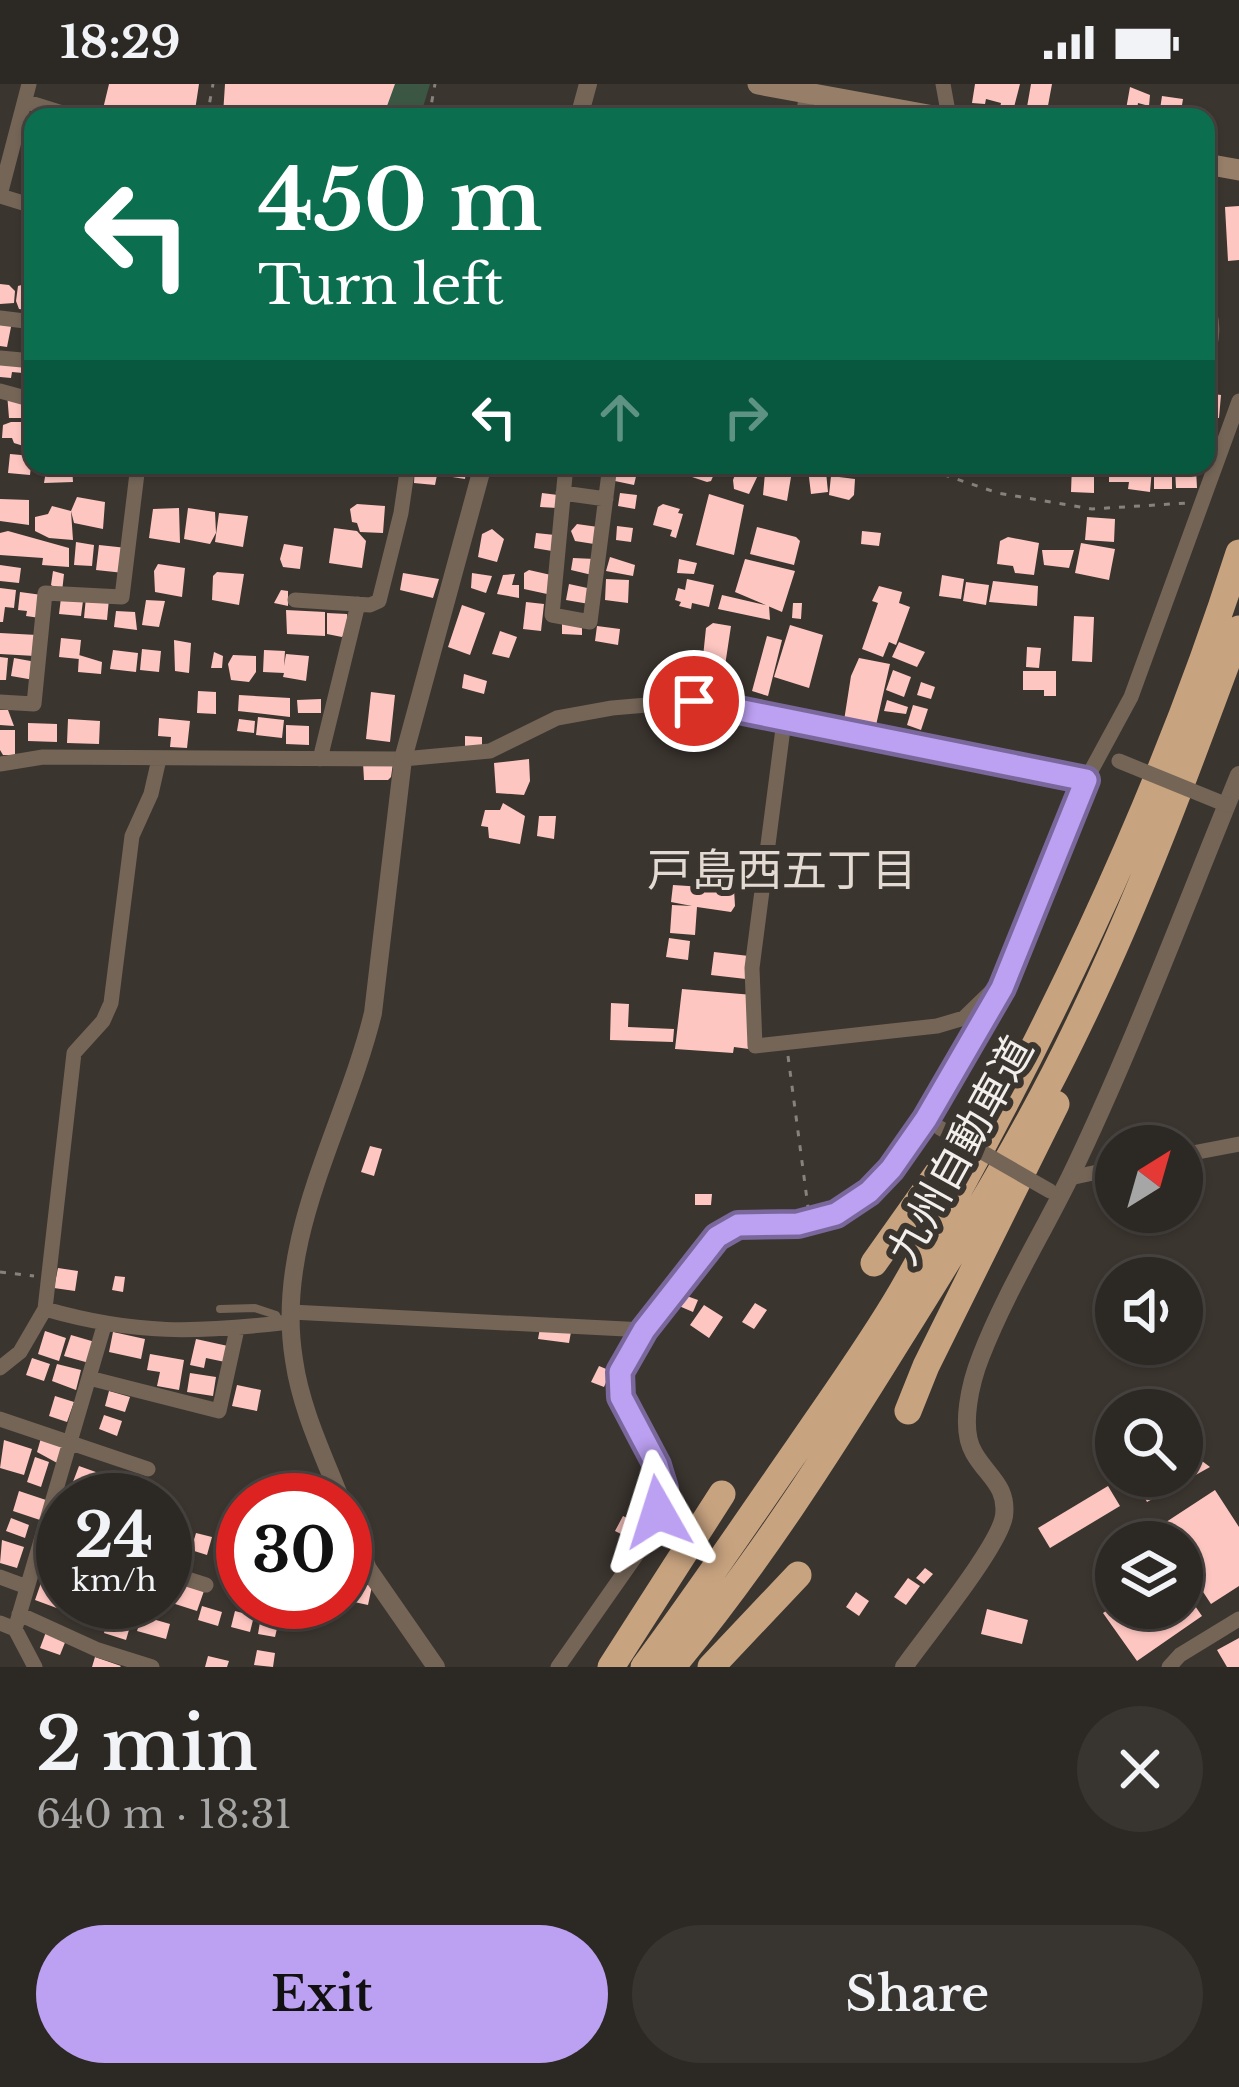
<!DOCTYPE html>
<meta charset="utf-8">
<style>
:root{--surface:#2c2823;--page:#383430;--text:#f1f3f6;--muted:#a6a6a6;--line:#484441;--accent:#bca0f2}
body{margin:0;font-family:"Libre Baskerville","Noto Sans JP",serif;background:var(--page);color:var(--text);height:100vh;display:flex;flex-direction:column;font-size:45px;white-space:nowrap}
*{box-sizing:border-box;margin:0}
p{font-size:39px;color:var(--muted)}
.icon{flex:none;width:66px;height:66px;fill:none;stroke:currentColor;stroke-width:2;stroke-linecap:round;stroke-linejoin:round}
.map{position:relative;height:1583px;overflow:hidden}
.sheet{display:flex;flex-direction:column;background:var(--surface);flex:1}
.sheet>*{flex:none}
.hud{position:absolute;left:24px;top:24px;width:1191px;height:366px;border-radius:24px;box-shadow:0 3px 9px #0004,0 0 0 3px var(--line);background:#0b6e4f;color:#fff;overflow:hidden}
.needle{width:78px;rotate:37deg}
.buttons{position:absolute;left:1095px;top:1041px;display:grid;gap:24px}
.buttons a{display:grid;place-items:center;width:108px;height:108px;border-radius:50%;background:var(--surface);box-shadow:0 3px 9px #0004,0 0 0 3px var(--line);font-size:60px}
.speed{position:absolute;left:36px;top:1389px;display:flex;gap:24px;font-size:60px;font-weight:700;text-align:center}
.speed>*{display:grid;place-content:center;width:156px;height:156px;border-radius:50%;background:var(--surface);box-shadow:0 3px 9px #0004,0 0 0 3px var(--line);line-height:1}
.speed small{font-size:30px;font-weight:400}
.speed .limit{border:18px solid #d22;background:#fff;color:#111}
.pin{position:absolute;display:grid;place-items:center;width:102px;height:102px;color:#fff;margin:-51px;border:6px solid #fff;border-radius:50%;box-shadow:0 3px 12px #0007}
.me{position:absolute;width:132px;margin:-66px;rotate:354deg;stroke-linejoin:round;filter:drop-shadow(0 0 9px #0008)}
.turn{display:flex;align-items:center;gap:42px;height:252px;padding:0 36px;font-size:54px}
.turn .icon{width:156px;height:156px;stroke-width:2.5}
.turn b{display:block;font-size:84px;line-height:102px}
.lanes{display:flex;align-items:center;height:114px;padding:0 36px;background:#0003;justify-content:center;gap:60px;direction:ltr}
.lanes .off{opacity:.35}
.round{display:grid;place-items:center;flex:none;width:126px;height:126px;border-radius:63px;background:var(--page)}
.overview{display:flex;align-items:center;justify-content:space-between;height:204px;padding:0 36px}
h1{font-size:72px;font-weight:600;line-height:90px}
.cta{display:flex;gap:24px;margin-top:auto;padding:24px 36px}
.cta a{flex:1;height:138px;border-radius:72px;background:var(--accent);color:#111;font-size:48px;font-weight:600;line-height:138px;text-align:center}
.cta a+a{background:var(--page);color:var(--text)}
.status{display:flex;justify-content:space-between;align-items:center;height:84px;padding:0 60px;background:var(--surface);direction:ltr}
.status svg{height:33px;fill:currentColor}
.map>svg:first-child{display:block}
.green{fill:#3b5743}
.building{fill:#fec6c1}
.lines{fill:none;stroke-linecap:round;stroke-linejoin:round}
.path{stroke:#87827d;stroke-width:3;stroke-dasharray:6 9;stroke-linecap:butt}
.service{stroke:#746557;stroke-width:8}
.minor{stroke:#746557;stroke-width:15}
.tertiary{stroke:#746557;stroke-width:18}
.secondary{stroke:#967e68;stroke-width:21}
.motorway{stroke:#c8a380;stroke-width:27}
.minor-bridge{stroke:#746557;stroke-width:15}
.route-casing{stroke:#7a689d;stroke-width:30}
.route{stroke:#bca0f2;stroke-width:21}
.labels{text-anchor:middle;stroke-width:12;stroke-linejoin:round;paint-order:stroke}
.street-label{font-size:42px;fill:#f2eeeb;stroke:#3b352f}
.neighbourhood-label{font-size:45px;fill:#e2dad3;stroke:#3b352f}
</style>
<div class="status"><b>18:29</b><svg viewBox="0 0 49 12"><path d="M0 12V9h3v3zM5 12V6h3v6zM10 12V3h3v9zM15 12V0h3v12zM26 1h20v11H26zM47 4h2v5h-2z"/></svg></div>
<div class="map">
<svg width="1239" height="1583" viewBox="0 0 1239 1583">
<rect width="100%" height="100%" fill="#3b352f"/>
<path class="green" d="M313 0H430L420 33H382L384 8Z"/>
<path class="building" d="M109 0H199L194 33H116L102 29Z
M225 0H395L383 33 223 31Z
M975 0H1020L1013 27 1000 24 1001 19 986 15 985 20 972 19Z
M1031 0H1052L1047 27 1027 23Z
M1130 3 1150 11 1149 22 1138 19 1136 33 1125 31Z
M1162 12 1183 15 1180 33 1159 32Z
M1239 122V176L1228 177 1225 123Z
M0 200 9 201 15 207 14 219 0 220Z
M25 200 33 202V227L19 225 16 217 18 202Z
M0 236 12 238 7 263 0 262Z
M0 275 24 279 23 289 12 288 11 294 0 293Z
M7 309 30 321 28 334H9Z
M1206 309 1221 311 1219 334 1206 333Z
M11 338H33V365L14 359 12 354H2L3 341Z
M10 370 32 372 30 391 8 389Z
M47 381H72L73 398 44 399Z
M415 381H439L435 401 414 399Z
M448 381H467L465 395 446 392Z
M540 381H560L559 390 539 388Z
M581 381H606L604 392 579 393Z
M693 381H718L711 397 707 398 692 393Z
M739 381 759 389 749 410 734 405 733 396Z
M1072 381H1094V409L1071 408Z
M614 382 638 384 634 401 615 397Z
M1109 382 1152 385 1150 408 1128 405 1129 398H1109Z
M808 385 826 388 828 408 811 410Z
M1175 385H1196L1197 404H1176Z
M1154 387H1172V405H1154Z
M765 389 791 393 787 417 763 411Z
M831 392 855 395 854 411 849 416 829 411Z
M542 409 558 411 557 424 540 423Z
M620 409 637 411 635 425 618 422Z
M709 410 744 421 734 471 696 461Z
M77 413 105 418 103 445 74 439 71 427Z
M0 415 29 416V441L0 437Z
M357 420 385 422 383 449 360 448 357 439 352 438 350 425Z
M663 420 680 425 678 429 683 430 676 454 670 452 672 446 653 441 658 423Z
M52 422 71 427 73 456 49 454 35 447V433L48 430Z
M179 424 180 459 149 454 153 425Z
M188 424 215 428 216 449 210 460 184 455Z
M219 429 248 432 243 463 215 458Z
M1087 433 1115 435 1114 458 1085 456Z
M577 440 598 443 594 460 575 457 571 447Z
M617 442 633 444 631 458 616 456Z
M757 443 796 453 800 457 794 481 750 470Z
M334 444 357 447 366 457 362 484 329 479Z
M492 445 504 455 497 478 478 473 482 450Z
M8 447 69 464V483L42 481 43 474 0 471V449Z
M862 447 881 449 879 462 861 460Z
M536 449 555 451 552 467 534 464Z
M1008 453 1039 459 1034 491 1015 489 1013 482 997 480 1000 457Z
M76 458 94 461 92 482 74 481Z
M1081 459 1115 465 1109 496 1075 489Z
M284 460 303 463 300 485 283 483 280 475Z
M99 461 127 464 124 489 96 486Z
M1042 466H1074L1069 484 1044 481Z
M610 473 635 481 633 492 606 487Z
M573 474 595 475 592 491 571 486Z
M679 475 697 479 694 490 677 489Z
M745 475 795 487 782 528 735 508Z
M158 480 185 484 182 513 155 508 154 487Z
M0 481 21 484 19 499 0 497Z
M529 486 551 491 547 510 524 505V489Z
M53 487 64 490 62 508 51 501Z
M217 488 244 490 239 521 212 516 213 492Z
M403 489 439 495 433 514 400 506Z
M472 489 492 492 486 509 471 504Z
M515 490 512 501H519V514L497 510 503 491Z
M942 491 964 495 961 515 939 512Z
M606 495 629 496 628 519 605 516Z
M687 495 714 501 709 523 692 519 691 525 679 522 681 518 675 516 678 504 685 506Z
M993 497 1038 502 1037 522 989 518Z
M966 498 989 501 986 521 963 517Z
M569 500 592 505 589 520 566 516Z
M879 502 902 508 899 519 910 523 896 561 889 558 883 573 862 565 878 519 872 517Z
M0 504 16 506 14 524 5 523 3 538H0Z
M281 506 288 507V522L274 519Z
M20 508 42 511 40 534 26 532 27 527 18 526Z
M722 511 769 522 770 536 718 525Z
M86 513 109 515 107 536 84 534Z
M61 514 83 517 81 532 59 530Z
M146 516 165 517 159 543 142 541Z
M526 518 544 520 541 547 523 545Z
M793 519H802L801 535 792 534Z
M462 521 485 529 470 571 448 563Z
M286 526 325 528V552L287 550Z
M116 527 135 528 137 546 114 543Z
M327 529 347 530 349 546 342 553 327 550Z
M1074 532 1094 533 1092 578 1072 577Z
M562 538 582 539V551L562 550Z
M713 539 731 542 723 595 701 592 706 544Z
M790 541 823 551 809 604 774 593Z
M597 542 620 545 618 561 595 557Z
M500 547 517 553 509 574 492 570Z
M0 549 37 551 35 572 0 570Z
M767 552 782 556 768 612 752 607Z
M61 554 81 556 79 575 59 573Z
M174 556 191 559 189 589 175 587Z
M899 558 925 568 917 583 892 573Z
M1027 563 1041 564 1039 584 1026 583Z
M142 565 161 567 159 588 140 586Z
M113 566 138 569 136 588 110 585Z
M264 566 285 567 284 582 286 570 309 572 306 597 283 593 284 589 263 588Z
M214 568 223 572 222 584H211Z
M79 571 102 578 101 590 78 588Z
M233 571 256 572V588L249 598 231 596 228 580Z
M0 573 8 574 6 596H0Z
M14 574 36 578 34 596 11 592Z
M859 574 890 580 874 650 843 643 851 592Z
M893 586 911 593 904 613 886 606Z
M1023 587H1056V612H1044V606H1023Z
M464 590 487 597 484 610 462 604Z
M921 598 935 603 931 615 917 611Z
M198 607 216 608V630L197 629Z
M371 608 395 611 390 658 366 655Z
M239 611 290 614V633L238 627Z
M321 615V629H298L297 616Z
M887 616 908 623 906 630 884 627Z
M913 621 928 625 921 646 907 641Z
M0 626H8L14 642 0 641Z
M258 633 284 636 282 654 256 651Z
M159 634 190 637 187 664 170 663 171 653 158 652Z
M68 635 100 637 99 660 67 659Z
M239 635 255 637 254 649 237 647Z
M28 639 57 640V658L28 657Z
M286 641 309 642V661L286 660Z
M0 646H15V671H3L0 666Z
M465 652 482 653V665L465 663Z
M529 675 530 697 524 711 496 709 494 679Z
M363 679H393L391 693 388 696H364Z
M503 719 525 732 520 760 489 754 488 743 481 742 485 726H500Z
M539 732H556L554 755 537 752Z
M673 801 734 805 735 822 731 828 697 823 695 851 670 849 672 821 692 822 671 818Z
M669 854 690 857 688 876 666 873Z
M714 868 749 872 746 895 711 891Z
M682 905 753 911 749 965 734 963 733 969 675 965Z
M611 919 629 920 628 943 674 945 673 958 610 956Z
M370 1062 382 1065 374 1092 361 1088Z
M695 1110H712L711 1121H695Z
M58 1184 78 1187 75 1207 54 1204Z
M115 1192 125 1193 123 1208 112 1206Z
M684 1211 698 1216 693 1228 679 1222Z
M755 1219 767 1226 754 1245 742 1238Z
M704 1221 723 1233 709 1254 690 1241Z
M540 1244 571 1248 569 1259 538 1255Z
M45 1247 66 1254 59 1277 38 1270Z
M113 1248 145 1255 141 1275 109 1268Z
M71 1251 95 1258 89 1279 64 1272Z
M196 1255 228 1262 225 1278 206 1274 204 1284 190 1281Z
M150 1270 184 1276 179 1306 157 1302 160 1288 147 1286Z
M32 1274 50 1280 44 1297 26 1291Z
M57 1280 81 1286 76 1306 52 1297Z
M599 1282 611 1287 604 1303 591 1298Z
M190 1289 216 1293 213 1312 187 1308Z
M237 1301 261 1306 257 1327 232 1322Z
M109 1307 130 1313 125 1328 105 1322Z
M55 1312 74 1318 67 1338 49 1332Z
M104 1331 122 1337 117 1352 99 1345Z
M41 1354 65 1361 59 1380 37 1368Z
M4 1356 32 1365 24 1391 0 1384Z
M1182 1362 1210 1383 1147 1418 1133 1392H1182Z
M35 1373 49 1378 41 1403 27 1398Z
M79 1382 107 1392 100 1413 71 1403Z
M291 1391 309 1396 307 1403 315 1406 312 1416 284 1413Z
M136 1395 152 1401 148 1416H129Z
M111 1398 127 1402 123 1416H106Z
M1108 1402 1120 1422 1050 1464 1038 1444Z
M1215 1406 1239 1443V1502L1211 1520 1182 1476V1458H1170L1160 1442Z
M19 1407 49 1417 43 1437 13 1427Z
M623 1432 635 1438 627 1453 615 1447Z
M11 1434 29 1441 25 1454 6 1447Z
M165 1444 185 1447 181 1470 172 1468 173 1462 165 1461Z
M196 1449 212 1453 207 1471 191 1466Z
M2 1456 24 1463 17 1484 0 1479Z
M58 1467 63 1469V1500L46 1494Z
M925 1484 933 1490 924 1500 916 1494Z
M908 1494 920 1502 906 1521 894 1513Z
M345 1495 372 1502 368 1521 345 1516Z
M42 1496 63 1503 62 1526 35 1516Z
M180 1496 205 1504 197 1527 172 1519Z
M1182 1503 1202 1532 1137 1577 1103 1529 1116 1520V1524H1182Z
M856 1508 869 1517 859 1532 846 1523Z
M72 1518 105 1521 100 1537 69 1526Z
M112 1522 134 1529 126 1556 104 1549Z
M202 1522 222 1528 218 1542 198 1536Z
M987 1525 1028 1536 1022 1560 981 1550Z
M235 1527 254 1532 250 1548 231 1543Z
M142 1532 170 1540 166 1555 137 1547Z
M261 1532 279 1536 275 1553 258 1550Z
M46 1548 66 1556 60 1571 40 1564Z
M1239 1554V1583H1227L1217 1566Z
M257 1566 275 1569 273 1583 254 1581Z
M208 1572 229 1577 227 1583H205Z
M95 1573 121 1582 120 1583H92Z"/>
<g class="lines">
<path class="path" d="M207 33 213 0
M429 33 435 0
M915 381 998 409 1092 425 1187 419
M788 972 808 1123
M0 1188 34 1192"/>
<path class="service" d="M1206 214C1219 232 1218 260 1206 278
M220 1225 255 1224 276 1231 279 1237"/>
<path class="minor" d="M943 0 949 33
M27 18 75 33
M803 33 807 8
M0 111 29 0
M0 112 33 122
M0 234 33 238
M0 274 33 277
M0 307 33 316
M566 381 552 531 590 538 610 381
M563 409 606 415
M295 516 370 521 379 517 401 429 408 381
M0 618 34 620 45 509 122 513 138 381
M784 637 752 884 755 962 937 942 964 934 997 902
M320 675 358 520
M0 680 43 673 403 675 490 667 557 634 612 624 694 617 1086 696
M1182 1071 1239 1060
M1070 1094 1116 1084
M45 1225C136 1251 196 1249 290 1238
M291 1228 645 1246
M0 1284 20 1268 45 1225 74 969 103 937 111 919 132 752 151 710 159 675
M89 1294 219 1327 237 1245
M0 1335 148 1385
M44 1447 63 1453
M165 1488 206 1501
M0 1493 27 1503
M19 1530 98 1566 152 1583
M0 1539 15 1545 35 1583
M15 1545 104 1242
M558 1583 647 1456 664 1404 657 1381 621 1313 620 1288 645 1246 717 1153 738 1141 798 1140 836 1131 869 1108 891 1085 926 1035 1002 904 1086 696 1131 613 1239 317
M1169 1583 1180 1571 1239 1535"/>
<path class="tertiary" d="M579 33 588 0
M341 1416C323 1370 301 1325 294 1276 274 1154 345 1044 373 929L403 675 483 381
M345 1427 368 1485 436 1583
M904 1583C925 1553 999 1463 1004 1432 1008 1402 987 1392 974 1369 959 1344 971 1297 981 1272 1005 1210 1041 1152 1070 1093 1133 962 1184 825 1239 691"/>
<path class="secondary" d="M758 0 939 33
M1206 80 1239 86"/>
<path class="motorway" d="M874 1179 976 1035
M908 1327 926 1282 1056 1020
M611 1583 722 1410
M644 1583C697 1512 746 1439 796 1367 832 1314 870 1262 902 1207 1037 972 1157 727 1239 469
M672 1583C757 1481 829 1368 899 1255 963 1153 1027 1049 1079 940 1141 812 1190 678 1239 545
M711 1583 798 1491"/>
<path class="minor-bridge" d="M1119 677 1227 721
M940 1044 1050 1107"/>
</g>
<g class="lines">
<defs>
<path id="route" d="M658 1428 664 1404 657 1381 621 1313 620 1288 644 1246 717 1153 738 1141 798 1140 836 1130 869 1108 891 1085 926 1035 1002 904 1086 696 694 617"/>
</defs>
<use href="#route" class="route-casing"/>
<use href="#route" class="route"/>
</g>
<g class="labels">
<g class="street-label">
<text transform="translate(960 1066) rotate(-61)" y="15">九州自動車道</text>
</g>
<g class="neighbourhood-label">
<text x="782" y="802">戸島西五丁目</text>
</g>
</g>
</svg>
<div class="buttons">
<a><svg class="needle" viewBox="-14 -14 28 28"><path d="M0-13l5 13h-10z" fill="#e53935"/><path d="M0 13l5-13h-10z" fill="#a6a6a6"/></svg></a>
<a><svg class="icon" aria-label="sound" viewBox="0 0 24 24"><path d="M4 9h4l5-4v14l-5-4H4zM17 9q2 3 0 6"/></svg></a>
<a><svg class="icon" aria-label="search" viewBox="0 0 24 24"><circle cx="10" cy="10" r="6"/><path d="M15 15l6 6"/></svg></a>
<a><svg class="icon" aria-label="layers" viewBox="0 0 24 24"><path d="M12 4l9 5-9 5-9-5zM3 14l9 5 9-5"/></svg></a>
</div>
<div class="speed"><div>24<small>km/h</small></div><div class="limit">30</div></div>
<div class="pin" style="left:694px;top:617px;background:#d93025"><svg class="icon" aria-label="arrive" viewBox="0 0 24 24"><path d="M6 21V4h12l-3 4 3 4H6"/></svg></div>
<svg class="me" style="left:658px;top:1428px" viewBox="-20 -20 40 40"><path d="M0-17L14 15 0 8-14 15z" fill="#bca0f2" stroke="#fff" stroke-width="4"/></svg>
<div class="hud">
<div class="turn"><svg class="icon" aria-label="left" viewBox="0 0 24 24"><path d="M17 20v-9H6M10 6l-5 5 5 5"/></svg><div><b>450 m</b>Turn left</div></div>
<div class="lanes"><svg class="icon" aria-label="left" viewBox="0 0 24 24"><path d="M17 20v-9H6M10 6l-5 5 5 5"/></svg><svg class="icon off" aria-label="ahead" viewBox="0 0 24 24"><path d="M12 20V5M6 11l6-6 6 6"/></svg><svg class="icon off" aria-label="right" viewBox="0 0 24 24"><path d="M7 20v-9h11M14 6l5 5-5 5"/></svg></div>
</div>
</div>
<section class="sheet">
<div class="overview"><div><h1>2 min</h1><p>640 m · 18:31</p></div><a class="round"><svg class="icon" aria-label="close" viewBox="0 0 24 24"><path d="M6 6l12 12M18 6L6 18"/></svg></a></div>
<div class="cta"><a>Exit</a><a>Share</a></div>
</section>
